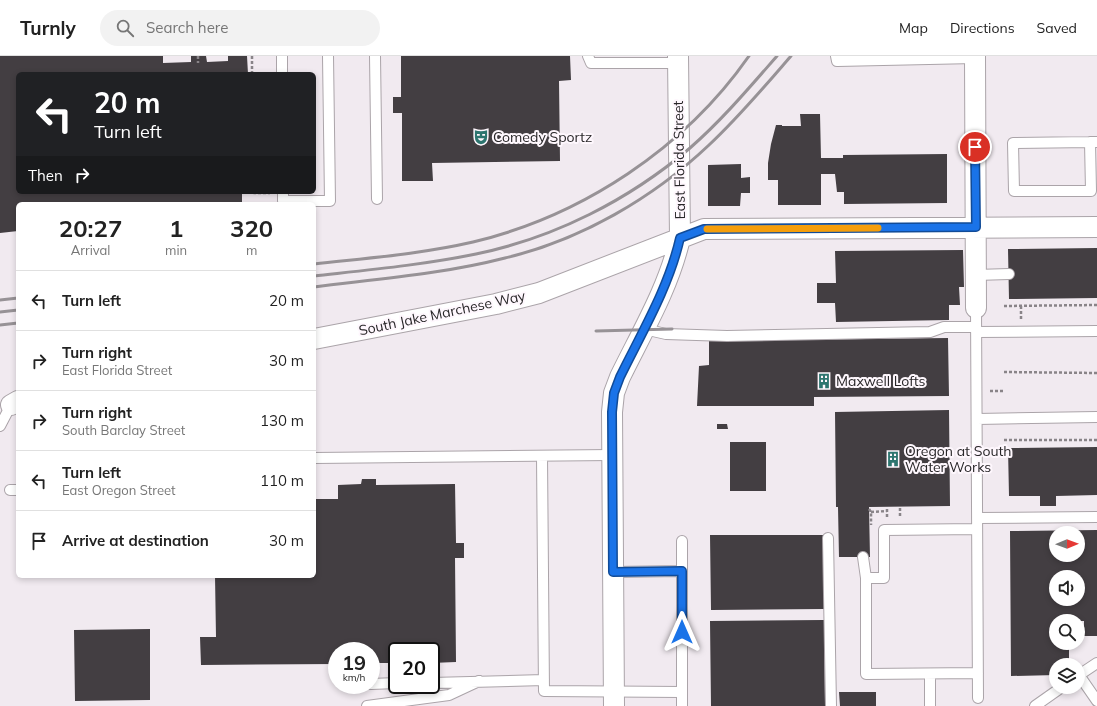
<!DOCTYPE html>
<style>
:root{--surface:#fff;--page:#f2f2f2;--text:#222;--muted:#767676;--line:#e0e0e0}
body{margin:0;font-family:Mulish,sans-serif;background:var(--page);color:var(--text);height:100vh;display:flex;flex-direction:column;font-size:15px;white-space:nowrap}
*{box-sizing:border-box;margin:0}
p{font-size:13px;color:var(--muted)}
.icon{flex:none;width:22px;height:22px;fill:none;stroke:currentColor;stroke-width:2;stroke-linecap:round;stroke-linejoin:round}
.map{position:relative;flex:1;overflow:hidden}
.details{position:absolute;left:16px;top:146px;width:300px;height:376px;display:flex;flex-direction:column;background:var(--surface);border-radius:6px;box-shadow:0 2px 6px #0003}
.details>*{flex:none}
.guide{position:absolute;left:16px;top:16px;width:300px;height:122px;border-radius:6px;box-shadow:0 2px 6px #0003;background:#202124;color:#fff;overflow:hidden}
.needle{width:26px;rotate:89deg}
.buttons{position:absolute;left:1049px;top:470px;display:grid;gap:8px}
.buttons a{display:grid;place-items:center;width:36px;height:36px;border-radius:50%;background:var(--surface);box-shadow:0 2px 6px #0003;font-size:20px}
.speed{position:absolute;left:328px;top:586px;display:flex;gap:8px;font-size:20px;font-weight:700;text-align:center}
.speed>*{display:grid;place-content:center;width:52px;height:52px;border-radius:50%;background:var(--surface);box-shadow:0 2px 6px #0003;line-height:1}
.speed small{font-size:10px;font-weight:400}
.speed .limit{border:2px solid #111;border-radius:6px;background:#fff;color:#111}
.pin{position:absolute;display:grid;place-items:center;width:34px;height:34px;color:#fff;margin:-17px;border:2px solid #fff;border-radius:50%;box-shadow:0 1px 4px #0007}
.me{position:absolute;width:44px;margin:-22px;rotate:0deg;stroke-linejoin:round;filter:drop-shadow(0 0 3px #0008)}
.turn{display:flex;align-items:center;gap:14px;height:84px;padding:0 12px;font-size:18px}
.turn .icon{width:52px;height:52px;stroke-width:2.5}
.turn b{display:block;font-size:28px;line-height:34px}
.then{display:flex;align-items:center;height:38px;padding:0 12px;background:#0003;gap:8px;font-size:15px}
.eta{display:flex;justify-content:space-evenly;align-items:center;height:68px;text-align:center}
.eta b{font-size:24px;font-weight:700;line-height:28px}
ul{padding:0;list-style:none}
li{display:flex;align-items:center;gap:12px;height:60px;padding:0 12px;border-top:1px solid var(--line)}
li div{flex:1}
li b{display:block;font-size:15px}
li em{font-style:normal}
header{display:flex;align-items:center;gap:24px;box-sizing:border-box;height:56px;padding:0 20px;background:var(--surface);border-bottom:1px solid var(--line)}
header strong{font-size:19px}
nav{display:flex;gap:22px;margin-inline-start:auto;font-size:14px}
.search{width:280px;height:36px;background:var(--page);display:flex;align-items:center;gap:10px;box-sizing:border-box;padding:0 14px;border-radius:22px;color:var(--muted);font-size:15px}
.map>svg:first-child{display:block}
.building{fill:#433e42;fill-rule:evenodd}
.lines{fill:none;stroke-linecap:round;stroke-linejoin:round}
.lane-casing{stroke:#aba4a9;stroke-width:12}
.street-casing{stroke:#aba4a9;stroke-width:22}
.path{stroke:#898488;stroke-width:2.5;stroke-dasharray:3 2;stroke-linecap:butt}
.lane{stroke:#fff;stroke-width:10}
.street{stroke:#fff;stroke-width:20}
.rail{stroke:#979296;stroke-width:3}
.route-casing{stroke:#114b97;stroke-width:10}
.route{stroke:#1a73e8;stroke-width:7}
.slow{stroke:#f59e0b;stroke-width:7}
.labels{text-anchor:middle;stroke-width:4;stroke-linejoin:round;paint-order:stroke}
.poi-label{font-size:14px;fill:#292729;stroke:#fef7fd;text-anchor:start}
.street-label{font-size:14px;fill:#292729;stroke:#fef7fd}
</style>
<header>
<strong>Turnly</strong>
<div class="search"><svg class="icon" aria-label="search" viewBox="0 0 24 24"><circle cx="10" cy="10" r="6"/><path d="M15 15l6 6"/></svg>Search here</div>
<nav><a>Map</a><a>Directions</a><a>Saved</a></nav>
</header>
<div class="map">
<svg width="1097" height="650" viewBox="0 0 1097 650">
<rect width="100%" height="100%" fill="#f1eaf0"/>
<path class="building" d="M0 0H163V7L191 6V0H206L207 6 228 5V0H247L248 18H18V136H242V148H18V175L0 177Z
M401 0H570L571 24 559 25 560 105 432 107 433 125H402V57H393V41H401Z
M800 58H820L821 102H843V99L947 98V147L844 148V136H837L835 118H821V149H778V124H768V107L771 88 776 69H782V70H801Z
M741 108V122L750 121V137H741L740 150H708V109Z
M1097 192V242L1009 243 1008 193Z
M963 194 964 231H959L960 249H949V264L836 266 835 247H817V227H836L835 195Z
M948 282 949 340 814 341V350H697L699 310 709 309V285Z
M949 354 950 450 869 451 870 501H839L838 451H836L835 356Z
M717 368H727L728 373H717Z
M730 386H766V435H730Z
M1097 391V439L1056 440V450H1040V440H1009L1008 392Z
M362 423H376V429L455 428 456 487H464V502H455L456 606 431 607V595H397V607H371V595H337V608L201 609 200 581H216L215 520H314V443H338V429L361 428Z
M1097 474V580H1084V565H1056V587H1069V609H1056V619L1011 620 1010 475ZM1056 477H1078V499H1056ZM1056 521H1078V543H1056Z
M710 479H823L824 553 711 554Z
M824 564 825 650H711L710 565Z
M150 573V644L75 645 74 574Z
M839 636H876V650H840Z"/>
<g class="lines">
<defs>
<path id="lane" d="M282 0V18
M375 0 377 143
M588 0 591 7H678
M836 0 837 5 975 2
M1090 86 1091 135H1014L1013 87 1090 86H1097
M283 136V145H330L328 0
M976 219 1009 218
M976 252 978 642
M644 273 666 278 727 280 930 276 944 271H976
M976 276 1097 275
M977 363 1097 361
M0 370 11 349
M542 400 544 635 682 636
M314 402 612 399
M10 434H18
M977 462 1097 461
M828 482 831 650
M682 485V650
M863 501 866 522V618L978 617
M613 516 682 515
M866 522H884V474L977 473
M1097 607 1079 619 1097 645
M431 627 544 624
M371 628 397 627
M367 650 449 639 479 625
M930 650V618
M1035 650 1062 631"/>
<path id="street" d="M975 0 976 252
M314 283 496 248 539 237 704 173 1097 171
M11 349 18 345
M614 650 612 356 614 337 620 321C642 276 669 231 680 182L678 0"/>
</defs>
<use href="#lane" class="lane-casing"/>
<use href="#street" class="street-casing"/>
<path class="path" d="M198 0V7
M252 0V18
M254 136V137H270
M1004 250 1097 249
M1021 250V263
M1004 316 1097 317
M990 335H1004
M1004 384H1097
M900 452V461
M869 453 871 456V469
M871 456 887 455
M887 461V452"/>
<use href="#lane" class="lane"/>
<use href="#street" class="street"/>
<path class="rail" d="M314 208C367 202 421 198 473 186 582 160 685 92 749 0
M314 220C368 214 422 209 476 198 554 182 629 144 690 92 722 64 749 32 777 0
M314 231C378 223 443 218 505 202 581 184 653 142 709 89 739 61 765 30 791 0
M0 244 18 242
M0 256 18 254
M0 269 18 267
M596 275 672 273"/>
</g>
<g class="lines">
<defs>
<path id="route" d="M682 576V515L613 516 612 356 614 337 620 321C642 276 669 231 680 182L704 173 976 171 975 91"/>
</defs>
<use href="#route" class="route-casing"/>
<use href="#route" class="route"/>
<path class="slow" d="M707 173 878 172"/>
</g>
<defs>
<symbol id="theatre-bare" viewBox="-9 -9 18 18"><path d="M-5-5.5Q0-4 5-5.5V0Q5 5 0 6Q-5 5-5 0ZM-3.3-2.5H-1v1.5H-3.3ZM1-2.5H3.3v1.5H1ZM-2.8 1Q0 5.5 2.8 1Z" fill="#2d756f" stroke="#fef7fd" stroke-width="2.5" paint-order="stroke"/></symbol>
<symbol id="building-bare" viewBox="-9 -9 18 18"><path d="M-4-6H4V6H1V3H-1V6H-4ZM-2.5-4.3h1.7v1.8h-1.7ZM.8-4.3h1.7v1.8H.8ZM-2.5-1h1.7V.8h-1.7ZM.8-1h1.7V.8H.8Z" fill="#2d756f" stroke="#fef7fd" stroke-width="2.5" paint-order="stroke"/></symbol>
</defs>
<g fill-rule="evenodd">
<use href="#theatre-bare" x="470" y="70" width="22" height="22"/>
<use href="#building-bare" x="813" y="314" width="22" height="22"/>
<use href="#building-bare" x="882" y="392" width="22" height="22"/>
</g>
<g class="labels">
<g class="poi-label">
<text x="493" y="86">Comedy Sportz</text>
<text x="836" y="330">Maxwell Lofts</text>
<text x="905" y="400">Oregon at South<tspan x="905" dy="16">Water Works</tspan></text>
</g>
<g class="street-label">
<text transform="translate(679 104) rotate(-91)" y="5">East Florida Street</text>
<text transform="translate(442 257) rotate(-12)" y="5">South Jake Marchese Way</text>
</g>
</g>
</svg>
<div class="buttons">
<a><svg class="needle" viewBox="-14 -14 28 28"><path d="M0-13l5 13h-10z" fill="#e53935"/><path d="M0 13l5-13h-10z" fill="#767676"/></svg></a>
<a><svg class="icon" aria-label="sound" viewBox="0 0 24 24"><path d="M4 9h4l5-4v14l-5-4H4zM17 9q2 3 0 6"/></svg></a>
<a><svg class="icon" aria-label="search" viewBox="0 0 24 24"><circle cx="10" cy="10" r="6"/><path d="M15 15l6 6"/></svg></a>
<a><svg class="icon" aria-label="layers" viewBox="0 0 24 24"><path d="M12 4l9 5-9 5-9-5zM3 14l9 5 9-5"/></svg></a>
</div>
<div class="speed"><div>19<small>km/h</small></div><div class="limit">20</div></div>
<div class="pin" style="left:975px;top:91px;background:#d93025"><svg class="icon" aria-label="arrive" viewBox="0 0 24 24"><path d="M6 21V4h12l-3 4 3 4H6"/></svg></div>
<svg class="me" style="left:682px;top:576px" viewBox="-20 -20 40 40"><path d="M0-17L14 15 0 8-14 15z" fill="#1a73e8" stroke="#fff" stroke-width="4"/></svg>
<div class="guide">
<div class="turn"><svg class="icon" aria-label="left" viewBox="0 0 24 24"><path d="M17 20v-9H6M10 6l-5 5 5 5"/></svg><div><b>20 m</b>Turn left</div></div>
<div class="then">Then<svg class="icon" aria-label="right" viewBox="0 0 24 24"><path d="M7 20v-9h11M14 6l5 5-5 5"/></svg></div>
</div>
<section class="details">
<div class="eta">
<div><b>20:27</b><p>Arrival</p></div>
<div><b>1</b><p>min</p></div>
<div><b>320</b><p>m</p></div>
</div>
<ul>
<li><svg class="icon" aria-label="left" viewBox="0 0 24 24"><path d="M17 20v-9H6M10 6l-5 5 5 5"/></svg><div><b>Turn left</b></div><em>20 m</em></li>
<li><svg class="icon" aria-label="right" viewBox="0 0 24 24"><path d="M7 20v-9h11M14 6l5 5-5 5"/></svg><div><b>Turn right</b><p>East Florida Street</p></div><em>30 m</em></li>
<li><svg class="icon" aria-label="right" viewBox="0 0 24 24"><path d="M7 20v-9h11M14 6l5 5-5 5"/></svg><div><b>Turn right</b><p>South Barclay Street</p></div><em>130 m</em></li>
<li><svg class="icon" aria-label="left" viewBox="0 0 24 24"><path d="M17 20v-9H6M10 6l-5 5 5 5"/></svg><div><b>Turn left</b><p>East Oregon Street</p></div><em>110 m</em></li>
<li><svg class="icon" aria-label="arrive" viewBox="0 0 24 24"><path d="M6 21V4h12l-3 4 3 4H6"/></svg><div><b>Arrive at destination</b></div><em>30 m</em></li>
</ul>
</section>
</div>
